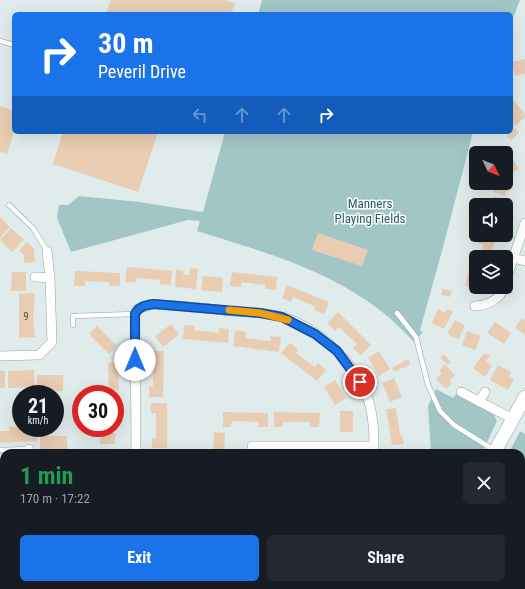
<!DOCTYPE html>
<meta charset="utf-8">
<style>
:root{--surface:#171b24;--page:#242831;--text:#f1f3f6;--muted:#9ea1a6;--accent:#1a73e8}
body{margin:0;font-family:"Roboto Condensed",sans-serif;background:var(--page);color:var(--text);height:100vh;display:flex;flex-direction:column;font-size:15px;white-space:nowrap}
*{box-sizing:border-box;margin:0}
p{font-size:13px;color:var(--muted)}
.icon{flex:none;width:22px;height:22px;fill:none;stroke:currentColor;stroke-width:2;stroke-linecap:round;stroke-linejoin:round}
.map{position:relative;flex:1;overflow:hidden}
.panel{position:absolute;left:0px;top:449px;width:525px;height:140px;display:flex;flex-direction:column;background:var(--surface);border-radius:12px 12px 0 0;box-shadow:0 4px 16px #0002}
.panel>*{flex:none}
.top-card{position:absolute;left:12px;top:12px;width:501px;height:122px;border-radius:6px;box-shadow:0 4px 16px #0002;background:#1a73e8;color:#fff;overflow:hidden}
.needle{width:26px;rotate:133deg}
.buttons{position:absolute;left:469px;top:146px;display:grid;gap:8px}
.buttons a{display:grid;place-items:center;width:44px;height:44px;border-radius:6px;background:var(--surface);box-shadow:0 4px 16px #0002;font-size:20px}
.speed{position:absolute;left:12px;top:385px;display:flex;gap:8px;font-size:20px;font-weight:700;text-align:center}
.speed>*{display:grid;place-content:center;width:52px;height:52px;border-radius:50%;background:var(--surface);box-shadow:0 4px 16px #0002;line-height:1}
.speed small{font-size:10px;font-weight:400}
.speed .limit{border:6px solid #d22;background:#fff;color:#111}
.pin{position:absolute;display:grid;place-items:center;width:34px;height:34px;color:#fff;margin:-17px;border:2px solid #fff;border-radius:50%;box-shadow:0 1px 4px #0007}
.me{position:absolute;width:44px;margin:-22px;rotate:0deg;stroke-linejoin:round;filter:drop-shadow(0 0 3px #0008)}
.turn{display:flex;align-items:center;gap:14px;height:84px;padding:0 20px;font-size:18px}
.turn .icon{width:52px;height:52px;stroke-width:2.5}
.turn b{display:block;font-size:28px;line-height:34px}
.lanes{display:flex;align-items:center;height:38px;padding:0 20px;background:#0003;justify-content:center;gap:20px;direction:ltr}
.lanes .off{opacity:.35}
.round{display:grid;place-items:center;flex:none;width:42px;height:42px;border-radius:6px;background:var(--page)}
.summary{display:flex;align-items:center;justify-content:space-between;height:68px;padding:0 20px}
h1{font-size:24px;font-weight:700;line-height:30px;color:#1e9e55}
.primary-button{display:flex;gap:8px;margin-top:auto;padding:8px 20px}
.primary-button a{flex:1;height:46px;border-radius:6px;background:var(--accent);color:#fff;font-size:16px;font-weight:700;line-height:46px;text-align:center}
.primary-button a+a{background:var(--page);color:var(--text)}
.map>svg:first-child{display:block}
.green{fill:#a2c6c6}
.building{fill:#e8cdb2}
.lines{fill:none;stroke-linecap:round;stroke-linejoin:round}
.lane-casing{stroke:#96a1a1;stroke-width:5.5}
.street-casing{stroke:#96a1a1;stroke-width:10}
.secondary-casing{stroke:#96a1a1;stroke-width:14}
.lane{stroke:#fff;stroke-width:4.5}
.street{stroke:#fff;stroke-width:9}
.secondary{stroke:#fff;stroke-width:13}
.route-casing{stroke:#114b97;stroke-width:10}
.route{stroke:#1a73e8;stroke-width:7}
.slow{stroke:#f59e0b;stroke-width:7}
.labels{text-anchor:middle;stroke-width:3;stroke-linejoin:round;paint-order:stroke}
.number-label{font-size:11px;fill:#55514a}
.park-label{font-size:13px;fill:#1f5d5e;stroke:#fff}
</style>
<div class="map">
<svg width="525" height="589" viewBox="0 0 525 589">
<rect width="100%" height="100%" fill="#e0eceb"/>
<path class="green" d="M262 0H520L511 23V14H258Z
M225 132H473L442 251 420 330 423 332 414 342C403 331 393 320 381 311 327 269 261 251 197 231L200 221 188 220 71 252 57 218 59 205H68L79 196 139 202 203 212Z
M436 389 453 398 456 394 494 415 497 421 482 453H431L428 406Z
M520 431 525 434V589H496L494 585H521V453H509Z
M394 585H470L472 589H393Z"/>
<path class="building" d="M111 0H225L235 3 231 14H106Z
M525 59V74L515 76 512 62Z
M511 97 525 114V117L515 126 511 121Z
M0 106 14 110V132L7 154 0 152Z
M515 128 519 133 511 140 506 136Z
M63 132H158L138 192 53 164Z
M506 153H509L519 169 507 176Z
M506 180 510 181 505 196 493 192 495 187 493 186 494 183H506Z
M494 196 507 204 506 205H489Z
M0 217 10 227 0 238Z
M11 228 24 240 12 252 0 240Z
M318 233 368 250 362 266 312 250Z
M481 235 496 239 491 252 482 249 484 245 478 243Z
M27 242 34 249 35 262 24 263V255L19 250Z
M127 267 172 271 171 285 160 284V280L136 278V282H125Z
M190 268 198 269 196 289 175 287 176 270 184 271 183 275H189Z
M469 270 476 272V287H481L480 291 465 286Z
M75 271 120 273V286H109V282L85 281V286H74Z
M12 272H26V291H11Z
M232 272 277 277 276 290 265 289V285L241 282V287L230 286Z
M203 276 223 278 222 292 201 290Z
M287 285 329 302 324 314 314 310 316 307 293 297 291 302 282 298Z
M443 289 452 291 450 297 441 295Z
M35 293 33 320 35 337 19 338V294Z
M438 309 445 313 447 309 453 311 444 329 432 323Z
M338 312 371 345 361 355 353 348 357 344 339 327 335 331 327 323Z
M522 318 525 320V335L515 328Z
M455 320 465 325 459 339 447 334Z
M495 322 511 333 504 344 487 333Z
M171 324 179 334 163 347 155 336Z
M184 325 195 326 194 330 219 333V328L229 329 228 343 183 339Z
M97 326 117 346 109 354 89 334Z
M235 330 246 332 245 338 270 341V336L281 337 279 352 233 346Z
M467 331 481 336 475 350 462 345Z
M290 343 298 349 296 353 315 367 318 363 326 370 317 381 281 353Z
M148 351H164L163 397H149V386H153V362H148Z
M379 351 390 369 379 376 368 358Z
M484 353 490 356 486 361 492 366 485 377 473 368Z
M444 354 451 362 448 365 440 358Z
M408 359 411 364 394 372 392 368Z
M108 363H118L119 390 109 391Z
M445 364 455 375 450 381 452 383 446 389 436 379 442 374 439 371Z
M498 365 511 372 509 377 514 379 508 390 490 380Z
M34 370 35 387 8 388V371Z
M0 371H5V388H0Z
M37 375H63V391L37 392Z
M394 378 402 397 390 402 382 383Z
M335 380 346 398 335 405 324 387Z
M151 403H167V448H152V438H156V413H151Z
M396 408 400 435H402L404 444 392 445 386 409Z
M340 411H353V432H340Z
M223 412 268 413V427H258L259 422 232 421 231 427H223Z
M274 412 320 413 319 427H310V422H283V427H274Z
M9 426 36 428 37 441 0 443V431H9Z
M101 428H110V433H115V444H100Z
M214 432 225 433 224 453H213Z
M40 436H67V452H40Z
M97 449H110V453H97Z
M0 457H4V491H0Z
M0 510H4V527H0Z
M0 576H4V585H16L17 589H0Z
M40 585H55L51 589H40Z
M203 585H233L226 589 223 585 216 589H196Z
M305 585H319L323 588 302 589Z"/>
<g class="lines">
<defs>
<path id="lane" d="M0 41 14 45
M9 205 33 228 47 251
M397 313 416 337 428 385 440 411 454 425 494 450
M73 325V316L135 314
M0 450 29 449"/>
<path id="street" d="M513 258 525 261
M35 277 50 278
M506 280 525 223
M475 306C487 305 500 300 504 287
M0 356 39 355 52 342 50 278 47 251
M461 392 513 419
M479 402 485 392
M252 446H374
M29 449V453
M136 453 135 314 137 309 154 304C180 306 205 308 230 311 247 312 265 312 282 317 320 328 357 364 369 402 374 419 374 435 374 453
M0 553H4
M137 585V589
M32 589V585
M256 589 263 585"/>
<path id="secondary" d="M494 453 525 397
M482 585 484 589"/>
</defs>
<use href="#lane" class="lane-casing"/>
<use href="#street" class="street-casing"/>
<use href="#secondary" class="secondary-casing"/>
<use href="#lane" class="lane"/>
<use href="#street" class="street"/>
<use href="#secondary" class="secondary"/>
</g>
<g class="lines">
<defs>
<path id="route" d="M135 360V314C139 306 146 305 154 304L260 313 282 317 315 334 337 351 360 382"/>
</defs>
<use href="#route" class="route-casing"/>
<use href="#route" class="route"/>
<path class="slow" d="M229 310 260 313 288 320"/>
</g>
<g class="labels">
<g class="number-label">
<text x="26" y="320">9</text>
</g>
<g class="park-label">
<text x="370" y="208">Manners<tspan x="370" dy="15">Playing Fields</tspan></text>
</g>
</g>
</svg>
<div class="buttons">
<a><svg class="needle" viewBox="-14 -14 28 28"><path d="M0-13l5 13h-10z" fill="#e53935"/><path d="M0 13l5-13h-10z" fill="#9ea1a6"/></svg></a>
<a><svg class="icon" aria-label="sound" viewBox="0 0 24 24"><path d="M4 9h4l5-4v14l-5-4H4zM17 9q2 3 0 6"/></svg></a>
<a><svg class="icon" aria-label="layers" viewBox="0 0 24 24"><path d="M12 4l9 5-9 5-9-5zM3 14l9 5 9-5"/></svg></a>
</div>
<div class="speed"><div>21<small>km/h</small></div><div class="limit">30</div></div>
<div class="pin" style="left:360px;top:382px;background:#d93025"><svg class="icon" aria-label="arrive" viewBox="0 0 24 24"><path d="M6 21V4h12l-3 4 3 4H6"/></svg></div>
<svg class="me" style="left:135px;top:360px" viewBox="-20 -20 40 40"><circle r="19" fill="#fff"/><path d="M0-13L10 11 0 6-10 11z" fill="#1a73e8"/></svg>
<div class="top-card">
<div class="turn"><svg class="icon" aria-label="right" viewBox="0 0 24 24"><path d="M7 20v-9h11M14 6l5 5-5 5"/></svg><div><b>30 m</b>Peveril Drive</div></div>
<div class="lanes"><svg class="icon off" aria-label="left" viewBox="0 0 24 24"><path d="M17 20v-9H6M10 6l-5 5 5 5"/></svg><svg class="icon off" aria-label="ahead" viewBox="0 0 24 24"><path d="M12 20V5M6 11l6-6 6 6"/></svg><svg class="icon off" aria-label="ahead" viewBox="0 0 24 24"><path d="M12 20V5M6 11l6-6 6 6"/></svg><svg class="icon" aria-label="right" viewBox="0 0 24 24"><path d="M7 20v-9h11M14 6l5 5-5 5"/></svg></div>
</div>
<section class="panel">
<div class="summary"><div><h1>1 min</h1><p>170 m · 17:22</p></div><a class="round"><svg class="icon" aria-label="close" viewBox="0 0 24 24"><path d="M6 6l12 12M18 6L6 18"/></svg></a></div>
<div class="primary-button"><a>Exit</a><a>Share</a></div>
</section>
</div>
